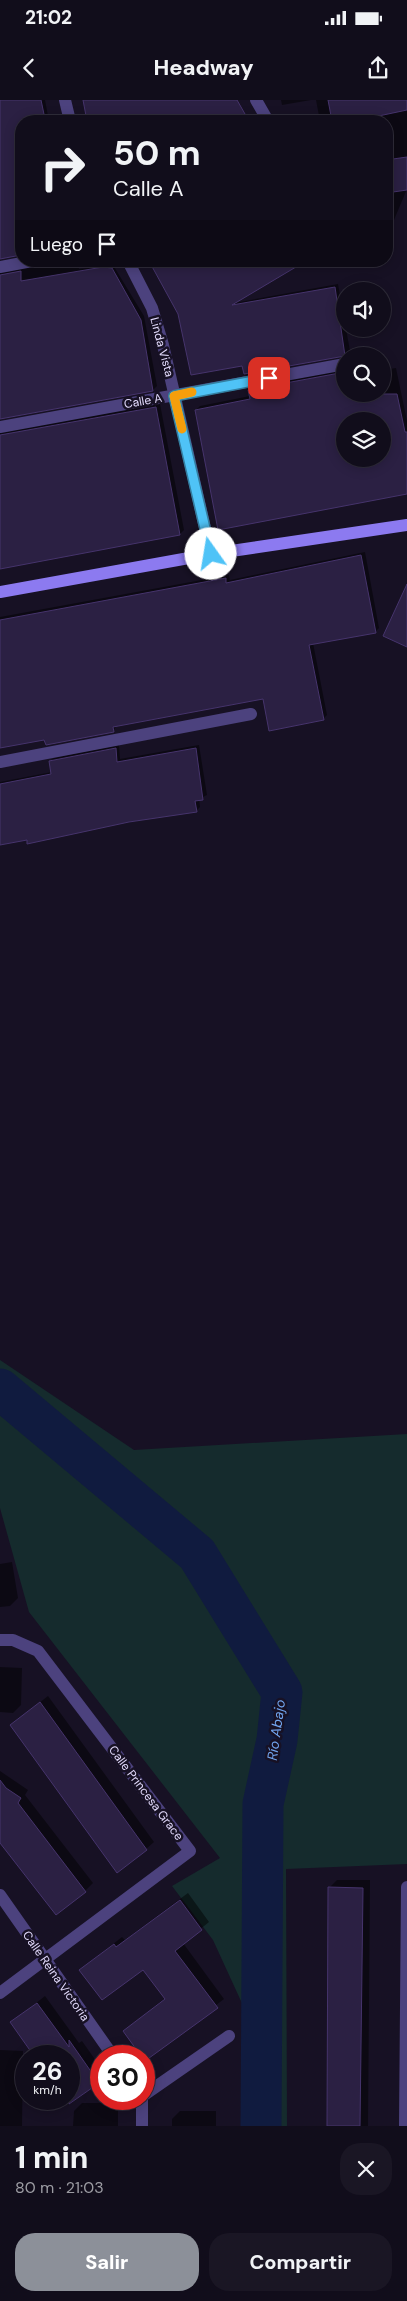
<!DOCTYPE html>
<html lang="es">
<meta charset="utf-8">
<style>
:root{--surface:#110d1b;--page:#1a1624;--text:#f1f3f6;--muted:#9c9ca3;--line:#302d3a;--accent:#8c9099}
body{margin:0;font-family:"DM Sans",sans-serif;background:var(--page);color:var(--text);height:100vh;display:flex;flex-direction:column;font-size:19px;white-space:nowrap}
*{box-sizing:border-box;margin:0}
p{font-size:16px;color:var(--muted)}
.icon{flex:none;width:28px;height:28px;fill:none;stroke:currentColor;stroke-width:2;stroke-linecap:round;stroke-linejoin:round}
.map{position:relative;height:2026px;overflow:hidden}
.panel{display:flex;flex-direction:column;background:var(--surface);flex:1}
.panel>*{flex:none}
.top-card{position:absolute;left:15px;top:15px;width:378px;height:152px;border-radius:20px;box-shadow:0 2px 12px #0003,0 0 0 1px var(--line);background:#110d1b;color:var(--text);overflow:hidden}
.fabs{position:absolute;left:336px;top:182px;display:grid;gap:10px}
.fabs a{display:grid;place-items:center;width:55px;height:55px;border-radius:50%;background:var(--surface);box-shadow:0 2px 12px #0003,0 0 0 1px var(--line);font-size:25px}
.speed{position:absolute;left:15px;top:1945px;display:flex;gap:10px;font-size:25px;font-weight:700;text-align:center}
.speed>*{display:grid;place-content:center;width:65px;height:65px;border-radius:50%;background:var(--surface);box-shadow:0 2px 12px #0003,0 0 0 1px var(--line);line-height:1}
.speed small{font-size:12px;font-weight:400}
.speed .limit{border:8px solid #d22;background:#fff;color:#111}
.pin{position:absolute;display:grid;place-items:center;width:42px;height:42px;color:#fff;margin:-21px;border-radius:10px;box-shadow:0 2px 8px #0006}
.me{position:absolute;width:55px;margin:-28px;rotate:347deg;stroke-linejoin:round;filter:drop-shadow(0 0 4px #0008)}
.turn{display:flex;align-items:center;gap:18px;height:105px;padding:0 15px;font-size:22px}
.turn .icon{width:65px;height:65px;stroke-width:2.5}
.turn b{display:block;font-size:35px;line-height:42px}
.then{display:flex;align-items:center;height:48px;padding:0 15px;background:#0003;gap:10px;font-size:19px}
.round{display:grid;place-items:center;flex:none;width:52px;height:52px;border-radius:20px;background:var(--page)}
.headline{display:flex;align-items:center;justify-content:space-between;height:85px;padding:0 15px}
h1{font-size:30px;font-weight:800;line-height:38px}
.action{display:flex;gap:10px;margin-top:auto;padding:10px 15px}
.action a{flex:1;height:58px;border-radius:20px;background:var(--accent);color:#fff;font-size:20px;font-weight:800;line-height:58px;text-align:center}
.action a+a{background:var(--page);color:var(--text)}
.status{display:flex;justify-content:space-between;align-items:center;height:35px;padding:0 25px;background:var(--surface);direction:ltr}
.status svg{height:14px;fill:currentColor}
header{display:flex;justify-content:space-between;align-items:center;height:65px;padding:0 15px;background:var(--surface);font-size:22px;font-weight:800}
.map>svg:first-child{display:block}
.green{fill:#152b2d}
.shadow{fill:#0007;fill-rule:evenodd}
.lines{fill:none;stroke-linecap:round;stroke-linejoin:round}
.river{stroke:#101b3f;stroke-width:41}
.building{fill:#2b2043;stroke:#46346c;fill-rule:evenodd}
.street{stroke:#4c427e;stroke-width:12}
.secondary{stroke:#8c7af0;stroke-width:12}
.route-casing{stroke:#337fa1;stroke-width:12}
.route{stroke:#4fc3f7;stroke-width:9}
.slow{stroke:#f59e0b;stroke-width:9}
.labels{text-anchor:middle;stroke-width:5;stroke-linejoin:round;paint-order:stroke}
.street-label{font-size:12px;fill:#e1d9fb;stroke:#171124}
.water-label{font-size:14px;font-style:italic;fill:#72a5ef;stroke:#171124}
</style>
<div class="status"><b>21:02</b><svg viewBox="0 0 49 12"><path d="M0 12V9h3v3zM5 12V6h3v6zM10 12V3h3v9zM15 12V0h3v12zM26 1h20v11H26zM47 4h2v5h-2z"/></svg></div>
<header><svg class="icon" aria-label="back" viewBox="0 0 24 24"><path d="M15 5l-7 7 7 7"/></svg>Headway<svg class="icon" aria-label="share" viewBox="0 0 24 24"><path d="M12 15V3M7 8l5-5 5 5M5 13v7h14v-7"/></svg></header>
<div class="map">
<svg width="407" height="2026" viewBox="0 0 407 2026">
<rect width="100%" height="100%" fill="#171124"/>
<path class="green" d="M0 1260 134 1350 407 1334V1764L286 1769 287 2026H244L246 1912 213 1840 172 1786 220 1758 29 1512 0 1408Z"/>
<path class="shadow" d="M0 0H45L49 21H21V154L0 158Z
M85 0H230L235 21H89Z
M281 0H311L282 5Z
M316 0H407V89L386 139V21H320Z
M41 161H78L79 169 113 165 144 216 157 286 153 290 0 317V170L6 172 39 165Z
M338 184 350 251 346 255 245 273 243 264 179 213Z
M396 268 407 321V393L196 310 200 306 250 296 249 290 253 287 345 269V294H382V270ZM345 321H382V359H345Z
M160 304 184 430 180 434 0 467V330Z
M365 452 379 528 375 532 313 543 327 615 323 619 264 598 117 625 113 631 45 638 0 646V517L229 475 230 480Z
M119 645 120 659 199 645 207 695 199 699 200 707 196 711 0 744V682L52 672 50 661 54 658Z
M12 1462 18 1498 10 1506 0 1507V1464Z
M0 1567 22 1568 21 1605 13 1613 0 1612Z
M48 1596 154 1742 146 1749 11 1625Z
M0 1671 28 1690 25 1695 93 1783 85 1791 0 1729Z
M337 1780H370L368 2026H328L329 1788Z
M188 1793 209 1822 183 1843 224 1899 145 1960 124 1931 165 1898 143 1868 80 1870 122 1837 125 1840Z
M45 1896 79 1943 82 1941 101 1968V1979L68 2003 65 1999H69V1956H34L11 1923Z
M0 1950 23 1951 22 2026H0Z
M82 2003H118V2026H73L74 2011Z
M180 2011H216V2026H172V2019Z"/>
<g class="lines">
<path class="river" d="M0 1289 197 1454 282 1592 277 1640 263 1704 261 2026"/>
</g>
<path class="building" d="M0 0H41L45 19 21 21V155L0 159Z
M83 0H237L249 21H87Z
M328 0H407V10L369 18V21H332Z
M407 57V90L386 93V60Z
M149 161H306L232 205 335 187 345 256 244 274 242 266 191 275 178 214Z
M103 167 112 168 141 220 153 291 0 319V175L21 171V181Z
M345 272V294H397L405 332H407V394L218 430 195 310 250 299 248 290ZM345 321H382V359H345Z
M156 307 180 435 0 469V335Z
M361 455 376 533 309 545 324 620 269 631 263 599 113 627 114 632 46 645 44 640 0 648V520L226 478V483Z
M407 484V547L383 536Z
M116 648 117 662 196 648 203 700 195 701 197 712 129 722 27 744V740L0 745V684L51 674 49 661Z
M40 1602 147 1750 117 1773 10 1625Z
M0 1680 6 1688 21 1698 18 1703 86 1792 56 1815 0 1743Z
M328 1787 363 1788 360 2026H327Z
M180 1800 202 1830 175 1851 218 1908 145 1961 144 1956H141L123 1931 165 1899 143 1870 102 1900 79 1870 114 1844 116 1847Z
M37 1903 69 1947V1940L99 1983 69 2004V1956H34L10 1922Z"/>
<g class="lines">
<path class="street" d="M65 0 70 21
M256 0 268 21
M128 161 152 208 163 245 211 454
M0 167 32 161
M0 327 345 264
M0 662 251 614
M0 1540H13L38 1551 190 1751 0 1893
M0 1795 113 1956
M144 1995 229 1936
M142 2026V1999
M405 2026 407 1787"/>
<path class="secondary" d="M0 492 211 454 407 425"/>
</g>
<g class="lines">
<defs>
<path id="route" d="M211 454 174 296 269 278"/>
</defs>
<use href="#route" class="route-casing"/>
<use href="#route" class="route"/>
<path class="slow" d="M182 329 174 296 192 292"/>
</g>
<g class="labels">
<g class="street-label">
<text transform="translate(162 247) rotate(75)" y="4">Linda Vista</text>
<text transform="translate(143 301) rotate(-10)" y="4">Calle A</text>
<text transform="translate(146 1693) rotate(53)" y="4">Calle Princesa Grace</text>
<text transform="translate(56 1876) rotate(55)" y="4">Calle Reina Victoria</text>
</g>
<g class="water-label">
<text transform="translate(276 1630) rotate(-82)" y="5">Río Abajo</text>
</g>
</g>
</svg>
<div class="fabs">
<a><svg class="icon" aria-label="sound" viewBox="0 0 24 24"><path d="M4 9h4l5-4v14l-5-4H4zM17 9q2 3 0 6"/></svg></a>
<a><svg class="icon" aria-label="search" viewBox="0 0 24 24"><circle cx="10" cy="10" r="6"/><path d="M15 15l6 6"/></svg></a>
<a><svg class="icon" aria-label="layers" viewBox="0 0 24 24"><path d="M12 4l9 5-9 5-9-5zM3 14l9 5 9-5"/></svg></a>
</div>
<div class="speed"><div>26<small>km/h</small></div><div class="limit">30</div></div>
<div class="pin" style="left:269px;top:278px;background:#d93025"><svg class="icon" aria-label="arrive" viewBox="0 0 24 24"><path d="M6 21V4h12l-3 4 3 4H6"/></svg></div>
<svg class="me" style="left:211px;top:454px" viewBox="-20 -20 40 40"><circle r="19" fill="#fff"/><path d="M0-13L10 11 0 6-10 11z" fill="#4fc3f7"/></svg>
<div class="top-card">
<div class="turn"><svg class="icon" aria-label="right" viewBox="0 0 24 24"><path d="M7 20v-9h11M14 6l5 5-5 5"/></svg><div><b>50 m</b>Calle A</div></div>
<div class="then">Luego<svg class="icon" aria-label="arrive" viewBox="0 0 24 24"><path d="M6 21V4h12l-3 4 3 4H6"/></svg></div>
</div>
</div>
<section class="panel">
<div class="headline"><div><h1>1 min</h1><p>80 m · 21:03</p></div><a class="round"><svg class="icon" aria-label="close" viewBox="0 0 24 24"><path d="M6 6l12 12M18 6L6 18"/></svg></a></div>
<div class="action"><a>Salir</a><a>Compartir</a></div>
</section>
